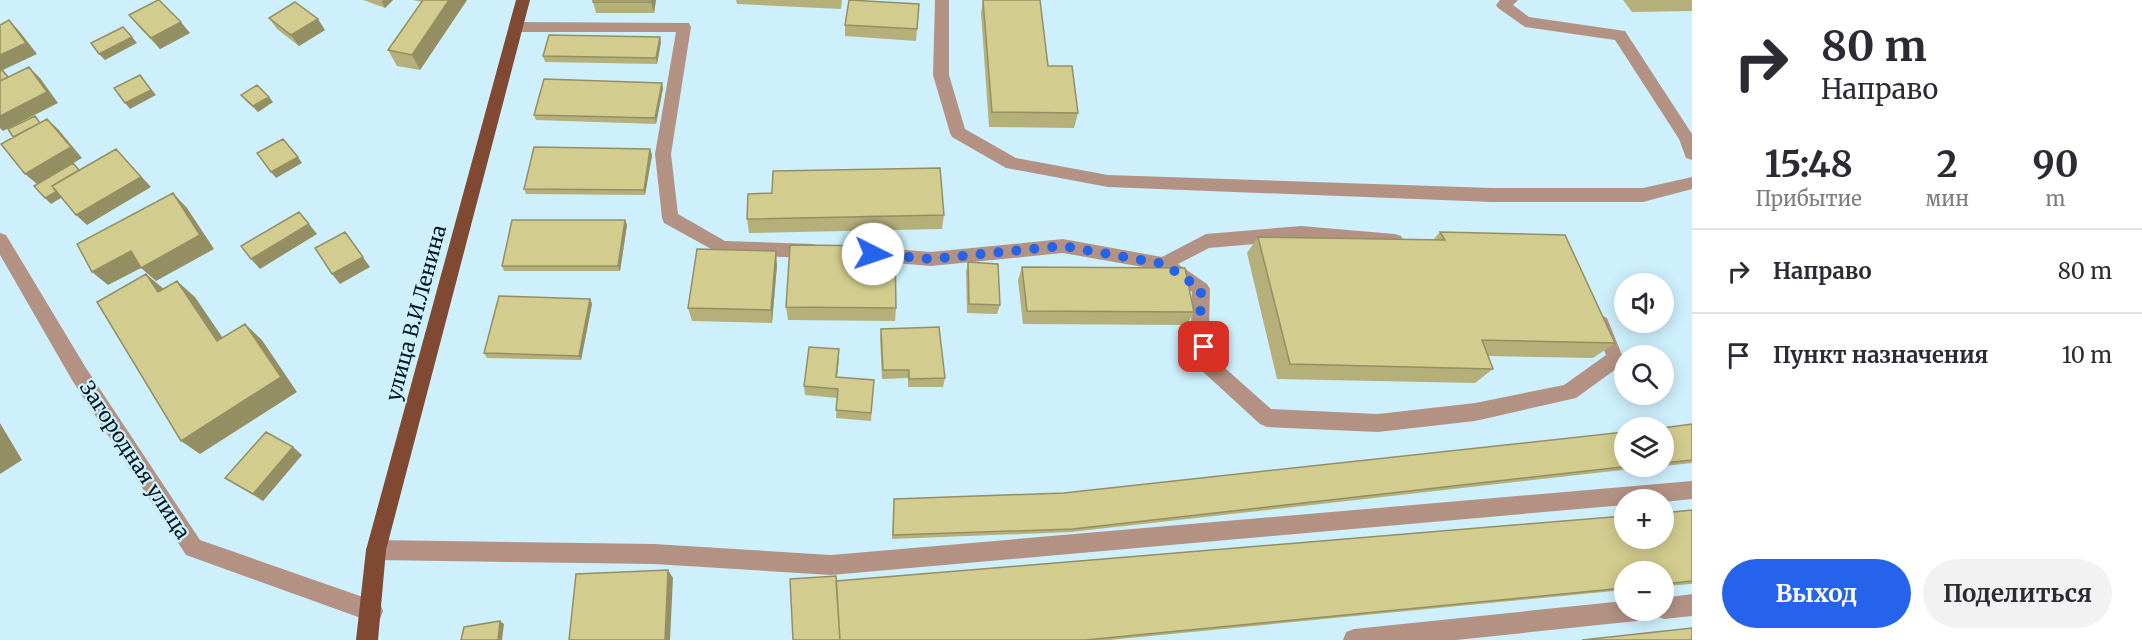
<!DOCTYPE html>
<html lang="ru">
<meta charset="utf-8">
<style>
:root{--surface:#fff;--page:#f2f2f3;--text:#2b2b33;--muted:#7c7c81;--line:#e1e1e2;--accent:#2563eb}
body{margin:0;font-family:Merriweather,serif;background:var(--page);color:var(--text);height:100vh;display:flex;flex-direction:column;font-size:22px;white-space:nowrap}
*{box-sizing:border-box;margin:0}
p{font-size:20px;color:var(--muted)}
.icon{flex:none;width:33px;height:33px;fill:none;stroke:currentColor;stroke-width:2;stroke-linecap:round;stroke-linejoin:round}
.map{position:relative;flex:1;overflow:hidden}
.details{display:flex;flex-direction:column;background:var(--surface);width:450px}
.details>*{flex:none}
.banner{background:#fff;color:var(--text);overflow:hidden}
.tools{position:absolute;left:1614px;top:273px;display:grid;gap:12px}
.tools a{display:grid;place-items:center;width:60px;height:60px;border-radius:50%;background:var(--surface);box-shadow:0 3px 15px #0003;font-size:30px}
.pin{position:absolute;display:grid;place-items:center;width:51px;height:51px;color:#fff;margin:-26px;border-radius:12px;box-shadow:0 3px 9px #0006}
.me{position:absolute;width:66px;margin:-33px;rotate:94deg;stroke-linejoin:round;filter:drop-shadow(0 0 4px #0008)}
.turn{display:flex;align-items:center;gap:21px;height:126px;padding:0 30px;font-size:27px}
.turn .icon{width:78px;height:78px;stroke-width:2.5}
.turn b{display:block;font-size:42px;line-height:51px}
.eta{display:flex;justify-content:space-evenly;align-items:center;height:102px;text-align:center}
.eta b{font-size:36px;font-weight:700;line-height:42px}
.action{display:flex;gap:12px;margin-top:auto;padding:12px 30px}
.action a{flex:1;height:69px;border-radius:36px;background:var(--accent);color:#fff;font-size:24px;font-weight:700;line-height:69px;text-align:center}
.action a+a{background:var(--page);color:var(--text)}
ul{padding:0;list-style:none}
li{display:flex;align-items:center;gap:18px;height:84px;padding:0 30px;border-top:2px solid var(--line)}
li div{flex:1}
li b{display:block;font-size:22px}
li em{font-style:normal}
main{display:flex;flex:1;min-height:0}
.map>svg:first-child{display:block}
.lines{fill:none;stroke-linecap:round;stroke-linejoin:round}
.minor{fill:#b39284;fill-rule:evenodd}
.major{fill:#804931;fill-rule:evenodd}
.wall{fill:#b5af7a}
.shaded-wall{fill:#938f63}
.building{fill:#d2cc8e;stroke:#938f63;stroke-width:1.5}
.route{stroke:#2563eb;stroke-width:10;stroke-dasharray:0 18}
.labels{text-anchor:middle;stroke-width:4.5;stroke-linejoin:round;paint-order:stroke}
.street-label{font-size:20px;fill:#00141e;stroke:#cef0fd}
</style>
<main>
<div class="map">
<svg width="1692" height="640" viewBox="0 0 1692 640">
<rect width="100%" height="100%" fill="#cef0fd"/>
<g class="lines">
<path class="minor" d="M935 0H949V75L965 129 1016 158 1108 175 1492 188H1643L1692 177V189L1643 202H1492L1108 187 1006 168 952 137 950 133 933 75Z
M1500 0H1518L1513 5 1529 17 1625 31 1692 134V160L1686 158 1679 139 1615 40 1525 27 1498 8 1496 5Z
M516 22 689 23 691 27 671 154 678 214 725 241 813 244 819 246 822 251 819 256 813 258 722 255 664 223 662 218 655 154 676 32H516L509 27Z
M1301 226 1395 234 1401 236 1404 241 1401 246 1395 248 1301 240 1209 248 1178 264 1207 284 1210 289 1209 330 1216 360 1271 409 1378 414 1475 403 1564 385 1606 355 1592 323 1595 318 1601 315 1607 318 1624 360 1623 364 1576 398 1475 421 1378 432 1267 427 1260 424 1201 370 1191 330 1192 292 1160 270 1063 253 931 266 870 261 864 259 861 254 864 249 870 247 931 252 1063 239 1162 257 1206 234Z
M0 233 6 235 86 368 200 540 380 603 383 611 380 619 372 622 186 555 72 380 0 255Z
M1692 481V499L1664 502V500H1624V505L831 575 654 564 376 560 369 557 366 550 369 543 376 540 654 544 831 555Z
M1692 594V616L1664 619 1656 616 1654 610H1664V598Z
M1624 601V610H1647L1645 618 1637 621 1456 640H1343L1346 632 1354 629Z"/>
<path class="major" d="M516 0H530L386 550 378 640H356L366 550Z"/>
</g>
<path class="wall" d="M363 0H393L385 8Z
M413 0H467L420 70 397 66 388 50 422 2Z
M656 0 654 13H596L593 2Z
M736 0H842L841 9 737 4Z
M983 0H1040L1048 66 1078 113 1074 128 989 127 981 13Z
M1623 0H1692V11L1632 12Z
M919 4 916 41 845 36V25Z
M129 15 190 33 160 49 138 26Z
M269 18 325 30 299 46 277 29Z
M661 42 657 64 545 62 543 56Z
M663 88 656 124 536 120 534 115Z
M241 95 273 102 258 112 246 101Z
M650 149 652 155 645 195 526 194 524 189Z
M944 215 942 229 749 233 747 219Z
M625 220 627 225 620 271H504L502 266Z
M1440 232 1615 343 1593 358 1488 356 1493 369 1475 383 1277 379 1247 253 1258 237 1433 240Z
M968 262 1000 305 997 314 967 313 966 272Z
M777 265 772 323 692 321 688 308Z
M1022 267 1194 312 1187 325 1023 324 1018 280Z
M590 299 592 304 581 360 487 358 484 353Z
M786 307 896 308 895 321 788 320Z
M881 329 945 378 943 387H908V378L882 379 880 338Z
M839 349V358L837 377 874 380 871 421 836 418 837 398 805 395 804 386Z
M1692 424V463L1664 466V428Z
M302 455 263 501 225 478Z
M1624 466H1658L1071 532 892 539 894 499 1064 493Z
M1692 510V584L1664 586V572H1624V590L1109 640H793L836 581Z"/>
<path class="shaded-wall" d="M383 0H393L385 8 382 2Z
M449 0H467L420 70 412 55Z
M652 0H656L654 13 651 2Z
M318 19 325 30 299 46 291 35Z
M9 20 20 32 37 54 3 70 8 76 16 86 0 72V55Z
M181 22 190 33 160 49 151 38Z
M132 37 137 43 105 60 99 54Z
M660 37 661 42 657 64 656 58Z
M29 67 40 78 58 103 3 131 0 128V116Z
M140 75 156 95 130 109 125 103Z
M662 83 663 88 656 124 655 118Z
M269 97 273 102 258 112 253 106Z
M47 119 58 129 82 158 37 184 25 174Z
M116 149 151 187 87 225 76 215Z
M650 149 652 155 645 195 644 190Z
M298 157 302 163 276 178 271 172Z
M73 163 89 181 51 204 45 198Z
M173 193 187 208 214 249 156 281 141 268 108 285 92 272Z
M625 220 627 225 620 271 618 266Z
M309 224 317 234 260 269 251 259Z
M345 232 370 267 340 284 332 274Z
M776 251 777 265 772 323 771 310Z
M146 274 165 290 158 292Z
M177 281 195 297 235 356 217 341Z
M590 299 592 304 581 360 579 356Z
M245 324 262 340 297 392 200 454 181 441Z
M839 349V358L836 386V377Z
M0 423 22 460 0 474Z
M293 447 302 455 263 501 253 494Z
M668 570 673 578 670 640H665Z
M500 621 504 624 502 640H498Z"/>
<path class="building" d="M158 0H159L181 22 151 38 129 15Z
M423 0H449L412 55 388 50Z
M593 0H652L651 2H593Z
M849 0 919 4 917 29 845 25Z
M983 0H1040L1048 66H1072L1078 113 992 112Z
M295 2 318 19 291 35 269 18Z
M9 20 26 43 0 55V25Z
M123 27 132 37 99 54 91 43Z
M549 35 660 37 656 58 543 56Z
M29 67 47 92 0 116V81Z
M2 70 8 77 0 81V71Z
M140 75 151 90 125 103 114 88Z
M544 79 662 83 655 118 534 115Z
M257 85 269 97 253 106 241 95Z
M35 116 40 123 13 137 8 129Z
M47 119 71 147 25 174 1 144Z
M283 139 298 157 271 172 257 153Z
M534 147 650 149 644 190 524 189Z
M116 149 141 177 76 215 52 186Z
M73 163 79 170 52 186 56 192 45 198 34 186Z
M940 168 944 215 747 219 748 194 772 193 773 171Z
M173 193 200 235 141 268 131 251 92 272 77 244Z
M299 212 309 224 251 259 241 246Z
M512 220H625L618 266H502Z
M345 232 363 257 332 274 315 248Z
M1440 232 1565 235 1615 343 1482 340 1493 369 1290 364 1258 237 1445 240Z
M790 245 895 246 896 308 786 307Z
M697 249 776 251 771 310 688 308Z
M968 262 998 264 1000 305 969 304Z
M1022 267 1185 268 1194 312 1027 311Z
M146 274 158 292 177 281 217 341 245 324 281 377 181 441 97 302Z
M499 296 590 299 579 356 484 353Z
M939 327 945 378 909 379V370H883L881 329Z
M809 347 839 349 836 377 874 380 871 413 836 410 838 389 804 386Z
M1692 424V460L1664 463 1663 428Z
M266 432 293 447 253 494 225 478Z
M1624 432V466H1631L1073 529 893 535 894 499 1064 493Z
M1692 510V581L1664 584V572H1624V588L1085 640H840L836 581 1624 516V538H1664V513Z
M668 570 665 640H569L576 574Z
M836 576 840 640H793L790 579Z
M500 621 498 640H461L464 627Z
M1692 628V640H1582Z"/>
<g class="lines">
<path class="route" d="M873 254 931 259 1063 246 1164 264 1201 289 1200 330 1204 347"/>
</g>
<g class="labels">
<g class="street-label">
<text transform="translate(416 313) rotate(-75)" y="7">улица В.И.Ленина</text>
<text transform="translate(135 460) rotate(57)" y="7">Загородная улица</text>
</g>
</g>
</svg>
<div class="tools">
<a><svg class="icon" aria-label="sound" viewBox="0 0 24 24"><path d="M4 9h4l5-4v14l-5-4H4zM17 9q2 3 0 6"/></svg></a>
<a><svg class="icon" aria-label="search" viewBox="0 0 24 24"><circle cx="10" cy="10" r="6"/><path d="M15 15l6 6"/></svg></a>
<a><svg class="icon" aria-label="layers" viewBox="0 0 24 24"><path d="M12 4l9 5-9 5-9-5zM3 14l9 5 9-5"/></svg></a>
<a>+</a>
<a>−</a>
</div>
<div class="pin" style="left:1204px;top:347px;background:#d93025"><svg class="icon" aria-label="arrive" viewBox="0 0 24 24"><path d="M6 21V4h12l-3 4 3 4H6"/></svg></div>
<svg class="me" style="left:873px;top:254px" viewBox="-20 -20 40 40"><circle r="19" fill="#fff"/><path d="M0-13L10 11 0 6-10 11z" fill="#2563eb"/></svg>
</div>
<section class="details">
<div class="banner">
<div class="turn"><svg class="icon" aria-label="right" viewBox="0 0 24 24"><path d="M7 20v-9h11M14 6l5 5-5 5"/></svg><div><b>80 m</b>Направо</div></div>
</div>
<div class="eta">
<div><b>15:48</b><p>Прибытие</p></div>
<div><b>2</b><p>мин</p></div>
<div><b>90</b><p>m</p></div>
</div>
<ul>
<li><svg class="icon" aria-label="right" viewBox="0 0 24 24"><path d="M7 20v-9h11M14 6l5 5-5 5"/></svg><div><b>Направо</b></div><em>80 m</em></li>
<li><svg class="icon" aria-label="arrive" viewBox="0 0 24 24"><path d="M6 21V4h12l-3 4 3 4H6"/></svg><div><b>Пункт назначения</b></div><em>10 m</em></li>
</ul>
<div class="action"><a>Выход</a><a>Поделиться</a></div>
</section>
</main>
